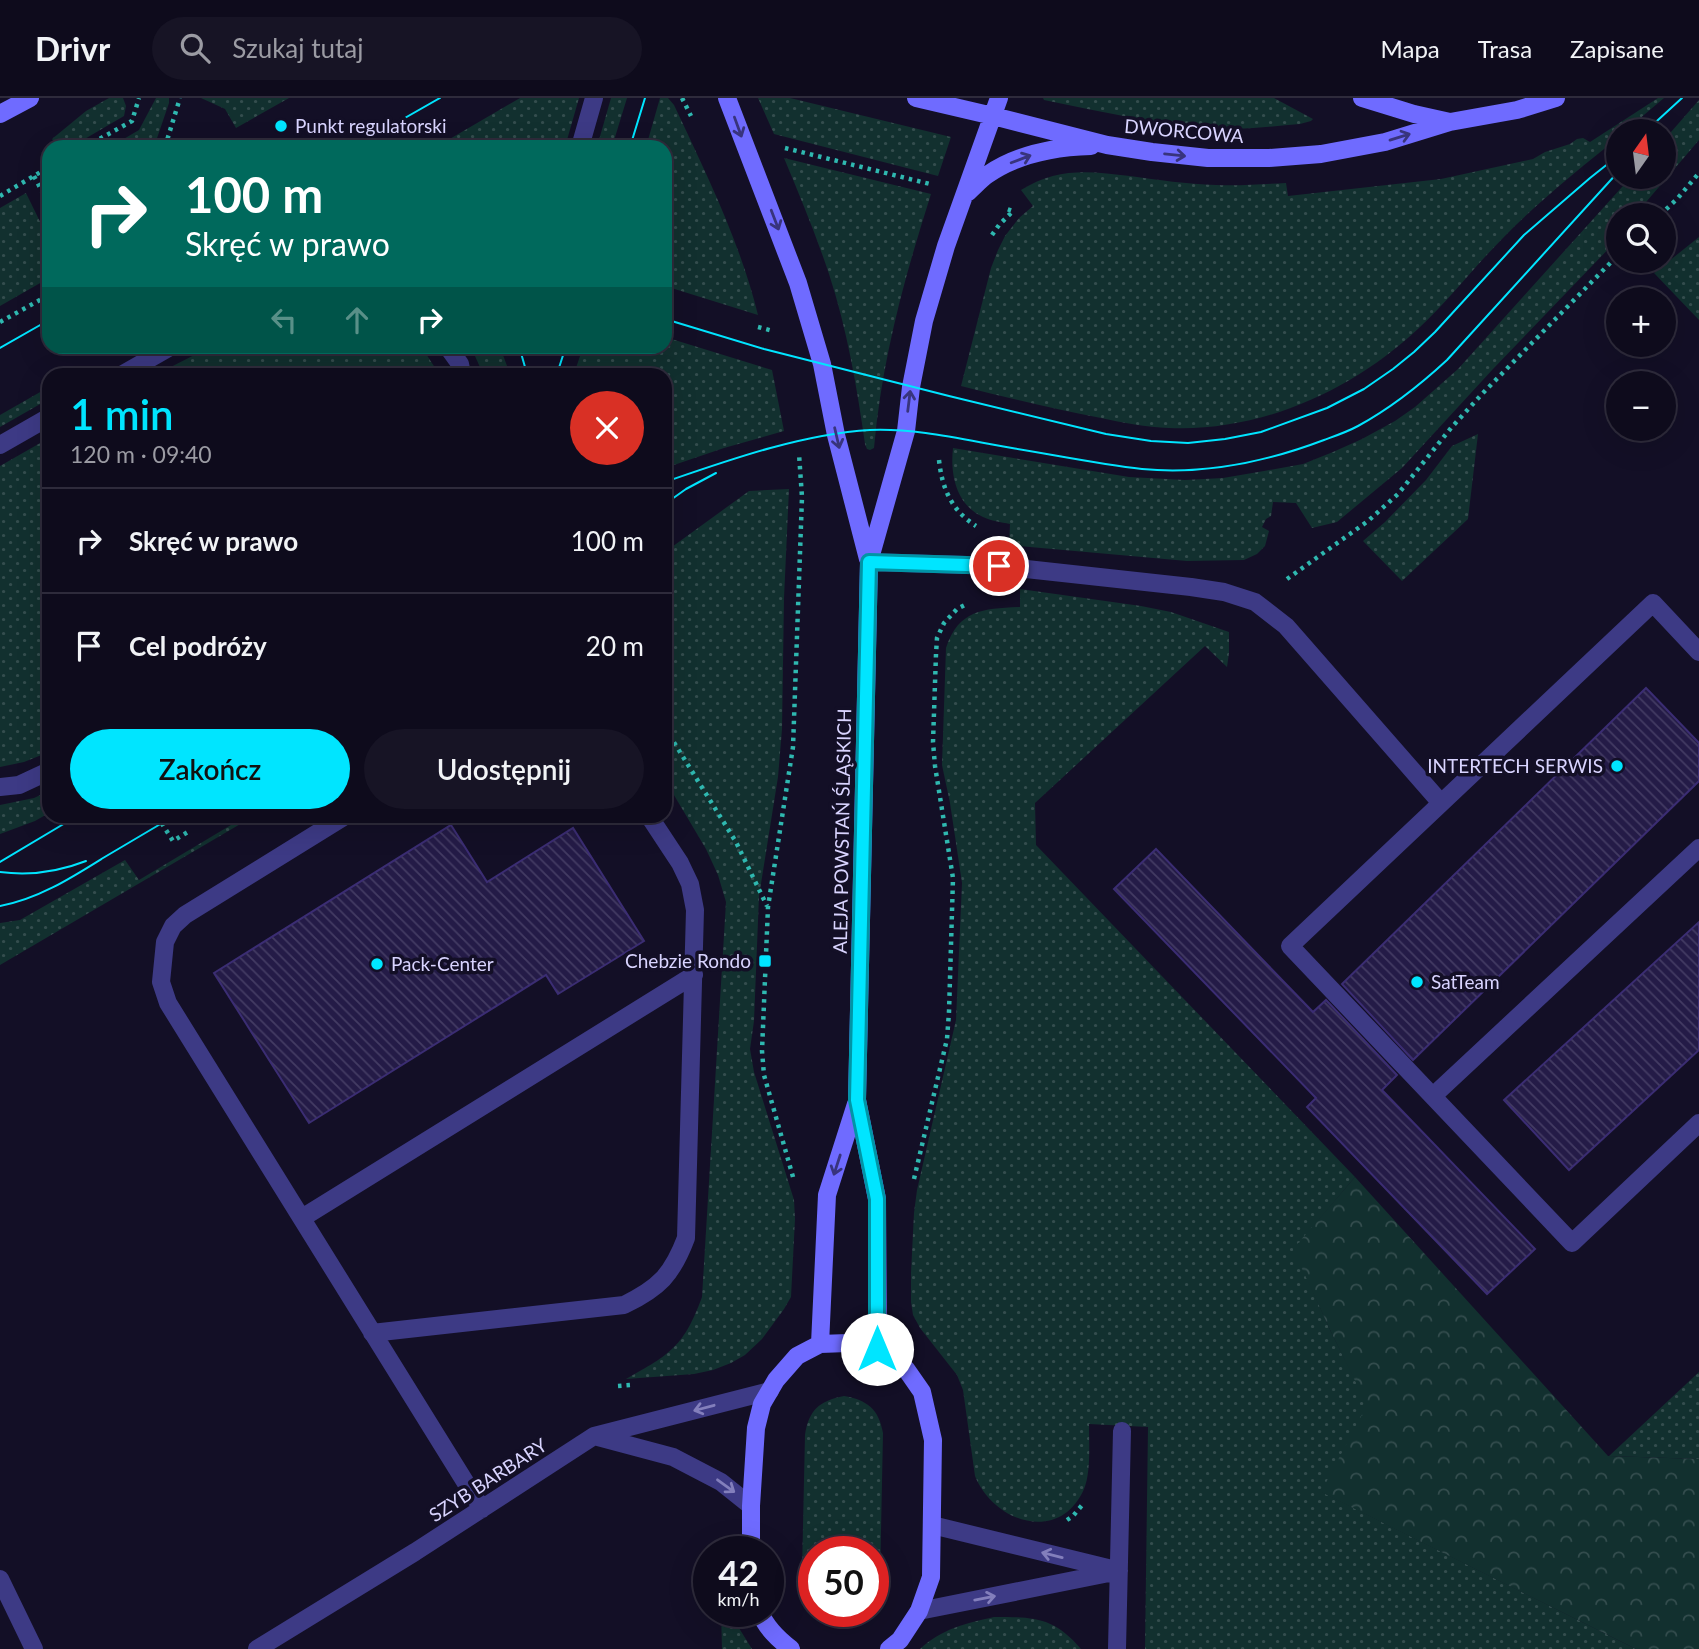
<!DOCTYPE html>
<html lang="pl">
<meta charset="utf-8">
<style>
:root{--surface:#0e0b1c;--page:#171425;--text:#f1f3f6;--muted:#9b9ba3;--line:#2e2b3b;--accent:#00e5ff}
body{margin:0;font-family:Lato,sans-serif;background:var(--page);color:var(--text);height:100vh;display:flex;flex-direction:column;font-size:26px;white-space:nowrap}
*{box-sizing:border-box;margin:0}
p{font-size:23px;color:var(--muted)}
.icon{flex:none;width:38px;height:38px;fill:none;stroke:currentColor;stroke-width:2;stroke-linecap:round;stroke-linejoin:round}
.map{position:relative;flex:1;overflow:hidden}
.details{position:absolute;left:42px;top:270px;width:630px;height:455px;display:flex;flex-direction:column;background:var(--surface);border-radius:21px;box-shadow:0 7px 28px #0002,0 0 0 2px var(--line)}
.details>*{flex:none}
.banner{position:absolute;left:42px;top:42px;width:630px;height:214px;border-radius:21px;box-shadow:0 7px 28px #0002,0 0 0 2px var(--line);background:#00695c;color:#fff;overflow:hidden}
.needle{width:46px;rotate:14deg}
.controls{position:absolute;left:1606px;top:21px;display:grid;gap:14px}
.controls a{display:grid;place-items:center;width:70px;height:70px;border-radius:50%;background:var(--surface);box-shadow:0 7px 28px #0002,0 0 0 2px var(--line);font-size:35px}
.speed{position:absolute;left:693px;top:1438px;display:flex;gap:14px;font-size:35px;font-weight:700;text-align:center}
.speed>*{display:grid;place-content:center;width:91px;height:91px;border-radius:50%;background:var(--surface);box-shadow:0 7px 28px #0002,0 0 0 2px var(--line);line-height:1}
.speed small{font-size:18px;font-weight:400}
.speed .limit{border:10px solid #d22;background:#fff;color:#111}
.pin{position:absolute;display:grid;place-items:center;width:60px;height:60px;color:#fff;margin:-30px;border:4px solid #fff;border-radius:50%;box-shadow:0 2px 7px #0007}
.me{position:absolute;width:77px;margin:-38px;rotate:0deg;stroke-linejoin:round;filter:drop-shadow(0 0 5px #0008)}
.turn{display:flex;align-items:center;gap:24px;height:147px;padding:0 28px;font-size:32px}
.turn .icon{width:91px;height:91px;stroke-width:2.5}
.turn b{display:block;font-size:49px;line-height:60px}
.lanes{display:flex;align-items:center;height:66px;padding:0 28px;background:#0003;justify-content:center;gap:35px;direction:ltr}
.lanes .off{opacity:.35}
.round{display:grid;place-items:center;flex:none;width:74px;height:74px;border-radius:37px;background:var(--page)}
.summary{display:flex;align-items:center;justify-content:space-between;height:119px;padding:0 28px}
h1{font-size:42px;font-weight:600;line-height:52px;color:var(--accent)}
.cta{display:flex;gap:14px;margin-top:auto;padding:14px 28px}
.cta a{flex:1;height:80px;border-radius:42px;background:var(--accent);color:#111;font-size:28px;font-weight:600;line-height:80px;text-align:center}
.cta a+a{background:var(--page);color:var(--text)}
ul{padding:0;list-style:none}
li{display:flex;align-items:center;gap:21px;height:105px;padding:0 28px;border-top:2px solid var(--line)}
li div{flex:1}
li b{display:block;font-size:26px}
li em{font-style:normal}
header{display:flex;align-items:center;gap:42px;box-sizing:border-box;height:98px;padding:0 35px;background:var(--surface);border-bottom:2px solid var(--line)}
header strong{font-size:33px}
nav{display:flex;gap:38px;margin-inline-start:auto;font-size:24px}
.search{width:490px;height:63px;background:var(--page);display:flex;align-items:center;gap:18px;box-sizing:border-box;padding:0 24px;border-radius:38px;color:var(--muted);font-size:26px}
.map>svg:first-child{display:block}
.grass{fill:url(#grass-dots)}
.forest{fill:url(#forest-crowns)}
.building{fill:url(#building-back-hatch);stroke:#3b2d73;stroke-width:2}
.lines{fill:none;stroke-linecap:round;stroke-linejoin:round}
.path{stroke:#2fb8b0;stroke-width:4.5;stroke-dasharray:3.5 5;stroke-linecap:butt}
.service{stroke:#3d3a85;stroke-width:18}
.secondary{stroke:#6f6bff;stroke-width:18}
.tram{stroke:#00e5ff;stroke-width:2}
.oneway{stroke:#38347d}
.oneway2{stroke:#837fbc}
.route-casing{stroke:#0095a6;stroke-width:18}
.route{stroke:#00e5ff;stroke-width:12}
.poi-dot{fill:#00e5ff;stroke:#130f26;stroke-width:2.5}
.labels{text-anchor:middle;stroke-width:7;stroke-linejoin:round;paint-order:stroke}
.poi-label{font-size:19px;fill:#d9d4ff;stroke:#130f26;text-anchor:start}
.street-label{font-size:19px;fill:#d9d4ff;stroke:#130f26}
</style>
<header>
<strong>Drivr</strong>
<div class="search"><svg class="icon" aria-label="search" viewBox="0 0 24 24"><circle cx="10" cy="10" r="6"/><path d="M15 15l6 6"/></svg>Szukaj tutaj</div>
<nav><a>Mapa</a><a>Trasa</a><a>Zapisane</a></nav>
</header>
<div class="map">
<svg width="1699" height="1551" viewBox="0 0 1699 1551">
<defs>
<pattern id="grass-dots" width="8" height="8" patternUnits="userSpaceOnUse" patternTransform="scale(1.75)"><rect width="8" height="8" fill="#12302f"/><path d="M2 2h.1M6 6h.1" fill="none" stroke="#344d4e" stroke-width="1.8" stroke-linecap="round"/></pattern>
<pattern id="forest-crowns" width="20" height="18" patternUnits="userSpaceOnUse" patternTransform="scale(1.75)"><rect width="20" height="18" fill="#12302f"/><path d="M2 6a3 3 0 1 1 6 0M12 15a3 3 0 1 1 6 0" fill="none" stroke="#344d4e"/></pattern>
<pattern id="building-back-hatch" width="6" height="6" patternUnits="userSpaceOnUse" patternTransform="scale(1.75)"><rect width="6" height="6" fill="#241b47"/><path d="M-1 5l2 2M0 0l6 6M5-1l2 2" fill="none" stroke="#433b63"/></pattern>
</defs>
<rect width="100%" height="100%" fill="#130f26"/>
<path class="grass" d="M109 0H123L126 8 124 18 71 49H58L52 41 86 13Z
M156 0H169V5L154 49H110L139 32Z
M201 0H289L236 30 225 11Z
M520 0H579L565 49H436Z
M611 0H627L612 49H597Z
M660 0H668L674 7C706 75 740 144 758 217L665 188V49H646Z
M758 0H790L951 39 938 78 774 36Z
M1043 0H1274L1313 21 1311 23 1300 26C1274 28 1246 32 1219 30 1160 27 1102 14 1044 2Z
M1658 0H1664L1625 33H1619V39C1579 71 1539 103 1503 140 1474 169 1449 202 1419 230 1353 292 1262 334 1169 330 1146 329 1123 325 1101 320 1054 311 1008 300 961 288L991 170 998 152 1005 138 1019 120 1033 108 1021 92C1057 69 1090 73 1130 78 1158 82 1187 86 1216 87 1239 88 1263 86 1286 85L1288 98 1441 81 1533 61 1545 54 1570 46 1577 41 1583 40 1590 44Z
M1699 2V42L1635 117H1619V139L1616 143 1493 271 1402 370 1337 424 1312 430 1296 405 1273 404 1271 418 1266 421 1262 429 1269 433 1265 448 1257 456 1244 462 1187 463 1009 447 1010 426C1001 424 991 423 983 419 956 407 950 376 953 350L1129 379 1185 382 1223 380 1264 373 1303 366 1333 354 1362 341 1395 323 1415 309 1458 271 1631 79H1664V42Z
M784 60 931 96C904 181 882 261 874 350L870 352 867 351 865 346C857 289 847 231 829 176 816 137 800 98 784 60Z
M26 95 49 142V180L0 208V110Z
M1699 139V222L1654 175Z
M665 239 772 272 784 333 724 350 665 370V276H574L583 249 665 248Z
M421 248 439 276H163L161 274 210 249Z
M471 249H500L510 276H483Z
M49 289V301L0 329V317Z
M1478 336 1468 421 1402 483 1363 443 1385 424 1426 382 1452 348Z
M49 340V654L24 664 0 669V368Z
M789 391 784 500 782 631 778 679 759 798 754 923 750 951 754 974 794 1102 795 1121 791 1199 784 1211 762 1241 745 1257 731 1265 713 1272 694 1276 626 1281C671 1256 684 1248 702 1199L726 804 718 777 706 751 665 682V454L749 393Z
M1020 491 1141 508 1171 514 1229 534V555L1227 569 1205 548 1035 705 1036 747 1355 1079 1294 1151 1331 1234 1368 1307 1322 1394 1636 1551H1145L1148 1329 1089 1326C1089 1345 1091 1374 1084 1391 1060 1446 994 1425 975 1378L963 1292 957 1277 920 1230 913 1217 911 1204V1175L914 1115 917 1092 956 922 962 785 950 705 942 667 946 550C959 511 984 511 1020 509Z
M49 693V715L35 723 0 736V707L34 700Z
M246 718H254L0 867V825L20 822 125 762 139 782Z
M1699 1274V1361L1609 1358Z
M844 1298C867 1302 879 1311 883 1335L880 1482 873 1495V1454H814V1500L804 1486 802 1474 805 1337C809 1312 819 1303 844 1298Z
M721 1514H729L752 1551H722Z
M994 1519C1034 1519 1054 1519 1081 1551H920C941 1531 967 1525 994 1519Z"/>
<path class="forest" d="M1355 1079 1608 1358 1699 1361V1551H1636L1321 1394 1367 1307 1331 1234 1293 1151Z"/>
<path class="building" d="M1646 590 1699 645V683L1413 962 1342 886Z
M451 727 487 784 573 730 644 843 558 896 546 877 309 1025 214 875Z
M1156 751 1313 914 1326 902 1397 977 1382 992 1535 1151 1487 1196 1307 1009 1316 1000 1114 791Z
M1699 824V952L1569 1072 1504 1002Z"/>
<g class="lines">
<path class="path" d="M682 0 691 18
M85 49 132 23 139 0
M165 49 180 0
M785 50 930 86
M34 78 49 107
M0 98 49 69
M1660 117 1677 101 1699 75
M992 137 999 127 1013 113 1004 110
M0 224 49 197
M758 229 773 233
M939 362C942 390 951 412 976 428
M1287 481 1368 423 1398 396 1451 330 1482 296 1619 156
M665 630 736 744 767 808
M157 718 173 743 191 732
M793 1079 764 977 762 953 768 809 793 649 802 399 799 356
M914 1081 947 941 949 914 953 780 935 668 933 644 936 556 937 540 944 525 957 511 967 506
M618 1288 631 1287
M1067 1422 1073 1418 1083 1406"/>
<path class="service" d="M580 49 594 0
M447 248 460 266 462 276
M123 276 172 248
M0 347 49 319
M869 464 999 468 1191 489 1224 494 1255 504 1286 528 1441 705
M1699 554 1653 505 1290 848 1572 1145 1699 1025
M0 689 19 687 49 673
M345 718 185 817 173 828 165 844 161 884 168 905 482 1411
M1433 998 1699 750
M302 1120 694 877
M372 1235 624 1207C659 1190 672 1177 686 1140L695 812 690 786 680 765 649 718
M598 1339 673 1359 721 1384 751 1408
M932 1427 1112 1471
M0 1481 34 1551
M919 1513 1119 1473
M257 1551 415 1454 594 1338 770 1293
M1117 1551 1122 1333"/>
<path class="secondary" d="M727 0 798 185 822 266 836 337 868 461
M916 0 993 18 1107 47 1152 54 1208 60H1269L1321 56 1385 44 1450 24 1517 12 1556 0
M1362 0 1414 16 1450 24
M0 16 30 0
M967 95C974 89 980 82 987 77 1017 56 1056 49 1091 48
M820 1246 827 1097 856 1006
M878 1251 877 1101 857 1002 869 464 906 333 911 289 924 223 946 148 999 0
M751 1454V1408L756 1330 762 1306 776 1282 797 1258 820 1246 848 1245 878 1251 906 1271 922 1294 933 1342 931 1479 919 1513 900 1542 889 1551
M760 1514C766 1530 778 1541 791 1551"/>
<path class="tram" d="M1646 33 1682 0
M354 49 440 0
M630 49 645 0
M665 221 764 251 949 298 1106 336 1151 343 1188 345 1225 341 1261 334 1327 310 1364 291 1393 271 1414 254 1435 234 1524 137 1590 80 1619 57
M519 248 527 276
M0 250 49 222
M557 276 566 248
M665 384C729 362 802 336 870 332 917 330 965 342 1012 350 1055 357 1099 366 1142 371 1204 377 1266 364 1324 342 1335 338 1347 334 1358 328 1391 310 1420 287 1447 262L1619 73
M665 406 686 391 716 375
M0 764 77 718
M0 774C30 778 58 774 86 763
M0 808C38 801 71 780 103 760 127 746 150 732 174 718"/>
</g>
<defs><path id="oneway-shaft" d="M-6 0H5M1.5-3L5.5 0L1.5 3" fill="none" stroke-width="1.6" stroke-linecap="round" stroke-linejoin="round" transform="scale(1.75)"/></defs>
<g class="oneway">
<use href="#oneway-shaft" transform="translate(738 29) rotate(70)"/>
<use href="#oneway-shaft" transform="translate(1400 39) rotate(-17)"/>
<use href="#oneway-shaft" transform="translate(1175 57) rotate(6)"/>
<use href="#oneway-shaft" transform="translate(1021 61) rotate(-21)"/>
<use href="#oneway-shaft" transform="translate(775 122) rotate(69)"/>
<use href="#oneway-shaft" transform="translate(909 303) rotate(-83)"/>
<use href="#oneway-shaft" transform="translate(837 340) rotate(77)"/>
<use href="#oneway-shaft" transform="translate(837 1067) rotate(108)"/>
</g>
<g class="oneway2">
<use href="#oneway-shaft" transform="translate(704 1310) rotate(165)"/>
<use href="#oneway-shaft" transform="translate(726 1388) rotate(36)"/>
<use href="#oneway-shaft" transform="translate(1052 1457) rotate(-166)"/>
<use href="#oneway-shaft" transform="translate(985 1500) rotate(-11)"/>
</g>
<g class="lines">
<defs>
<path id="route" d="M877 1251V1101L857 1002 869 464 999 468"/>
</defs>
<use href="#route" class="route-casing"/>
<use href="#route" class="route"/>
</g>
<g class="poi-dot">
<circle cx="281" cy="28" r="7"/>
<circle cx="1617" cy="668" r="7"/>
<rect x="758" y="856" width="14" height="14" rx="3.5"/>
<circle cx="377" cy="866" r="7"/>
<circle cx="1417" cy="884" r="7"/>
</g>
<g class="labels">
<g class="poi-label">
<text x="295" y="35">Punkt regulatorski</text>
<text x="1603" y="675" text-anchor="end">INTERTECH SERWIS</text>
<text x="751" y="870" text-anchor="end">Chebzie Rondo</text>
<text x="391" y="873">Pack-Center</text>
<text x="1431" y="891">SatTeam</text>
</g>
<g class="street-label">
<text transform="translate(1184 33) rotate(5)" y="7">DWORCOWA</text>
<text transform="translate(842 733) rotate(-89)" y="7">ALEJA POWSTAŃ ŚLĄSKICH</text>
<text transform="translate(488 1382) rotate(-33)" y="7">SZYB BARBARY</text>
</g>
</g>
</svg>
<div class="controls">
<a><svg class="needle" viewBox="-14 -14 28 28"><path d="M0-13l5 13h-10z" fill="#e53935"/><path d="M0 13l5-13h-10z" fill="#9b9ba3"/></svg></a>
<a><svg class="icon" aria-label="search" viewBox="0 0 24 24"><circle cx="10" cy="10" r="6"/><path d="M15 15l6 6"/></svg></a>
<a>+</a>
<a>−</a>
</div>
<div class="speed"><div>42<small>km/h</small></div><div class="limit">50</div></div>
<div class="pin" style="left:999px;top:468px;background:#d93025"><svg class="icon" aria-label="arrive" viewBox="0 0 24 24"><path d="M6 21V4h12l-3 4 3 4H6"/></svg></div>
<svg class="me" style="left:877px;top:1251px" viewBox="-20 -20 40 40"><circle r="19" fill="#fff"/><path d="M0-13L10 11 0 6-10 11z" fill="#00e5ff"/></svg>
<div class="banner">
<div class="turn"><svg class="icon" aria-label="right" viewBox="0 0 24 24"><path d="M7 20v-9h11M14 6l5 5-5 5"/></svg><div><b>100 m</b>Skręć w prawo</div></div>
<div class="lanes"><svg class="icon off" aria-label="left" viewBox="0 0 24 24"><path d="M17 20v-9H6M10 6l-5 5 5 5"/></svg><svg class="icon off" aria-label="ahead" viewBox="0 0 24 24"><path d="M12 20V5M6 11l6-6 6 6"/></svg><svg class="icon" aria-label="right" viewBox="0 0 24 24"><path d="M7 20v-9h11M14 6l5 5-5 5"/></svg></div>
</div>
<section class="details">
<div class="summary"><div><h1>1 min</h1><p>120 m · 09:40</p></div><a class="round" style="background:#d93025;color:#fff"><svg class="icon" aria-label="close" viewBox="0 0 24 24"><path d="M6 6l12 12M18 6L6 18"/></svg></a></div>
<ul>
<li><svg class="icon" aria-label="right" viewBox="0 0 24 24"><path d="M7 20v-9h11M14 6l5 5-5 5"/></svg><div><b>Skręć w prawo</b></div><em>100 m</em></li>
<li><svg class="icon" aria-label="arrive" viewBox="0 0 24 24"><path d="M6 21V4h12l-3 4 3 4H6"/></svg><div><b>Cel podróży</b></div><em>20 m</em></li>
</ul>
<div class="cta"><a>Zakończ</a><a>Udostępnij</a></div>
</section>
</div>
